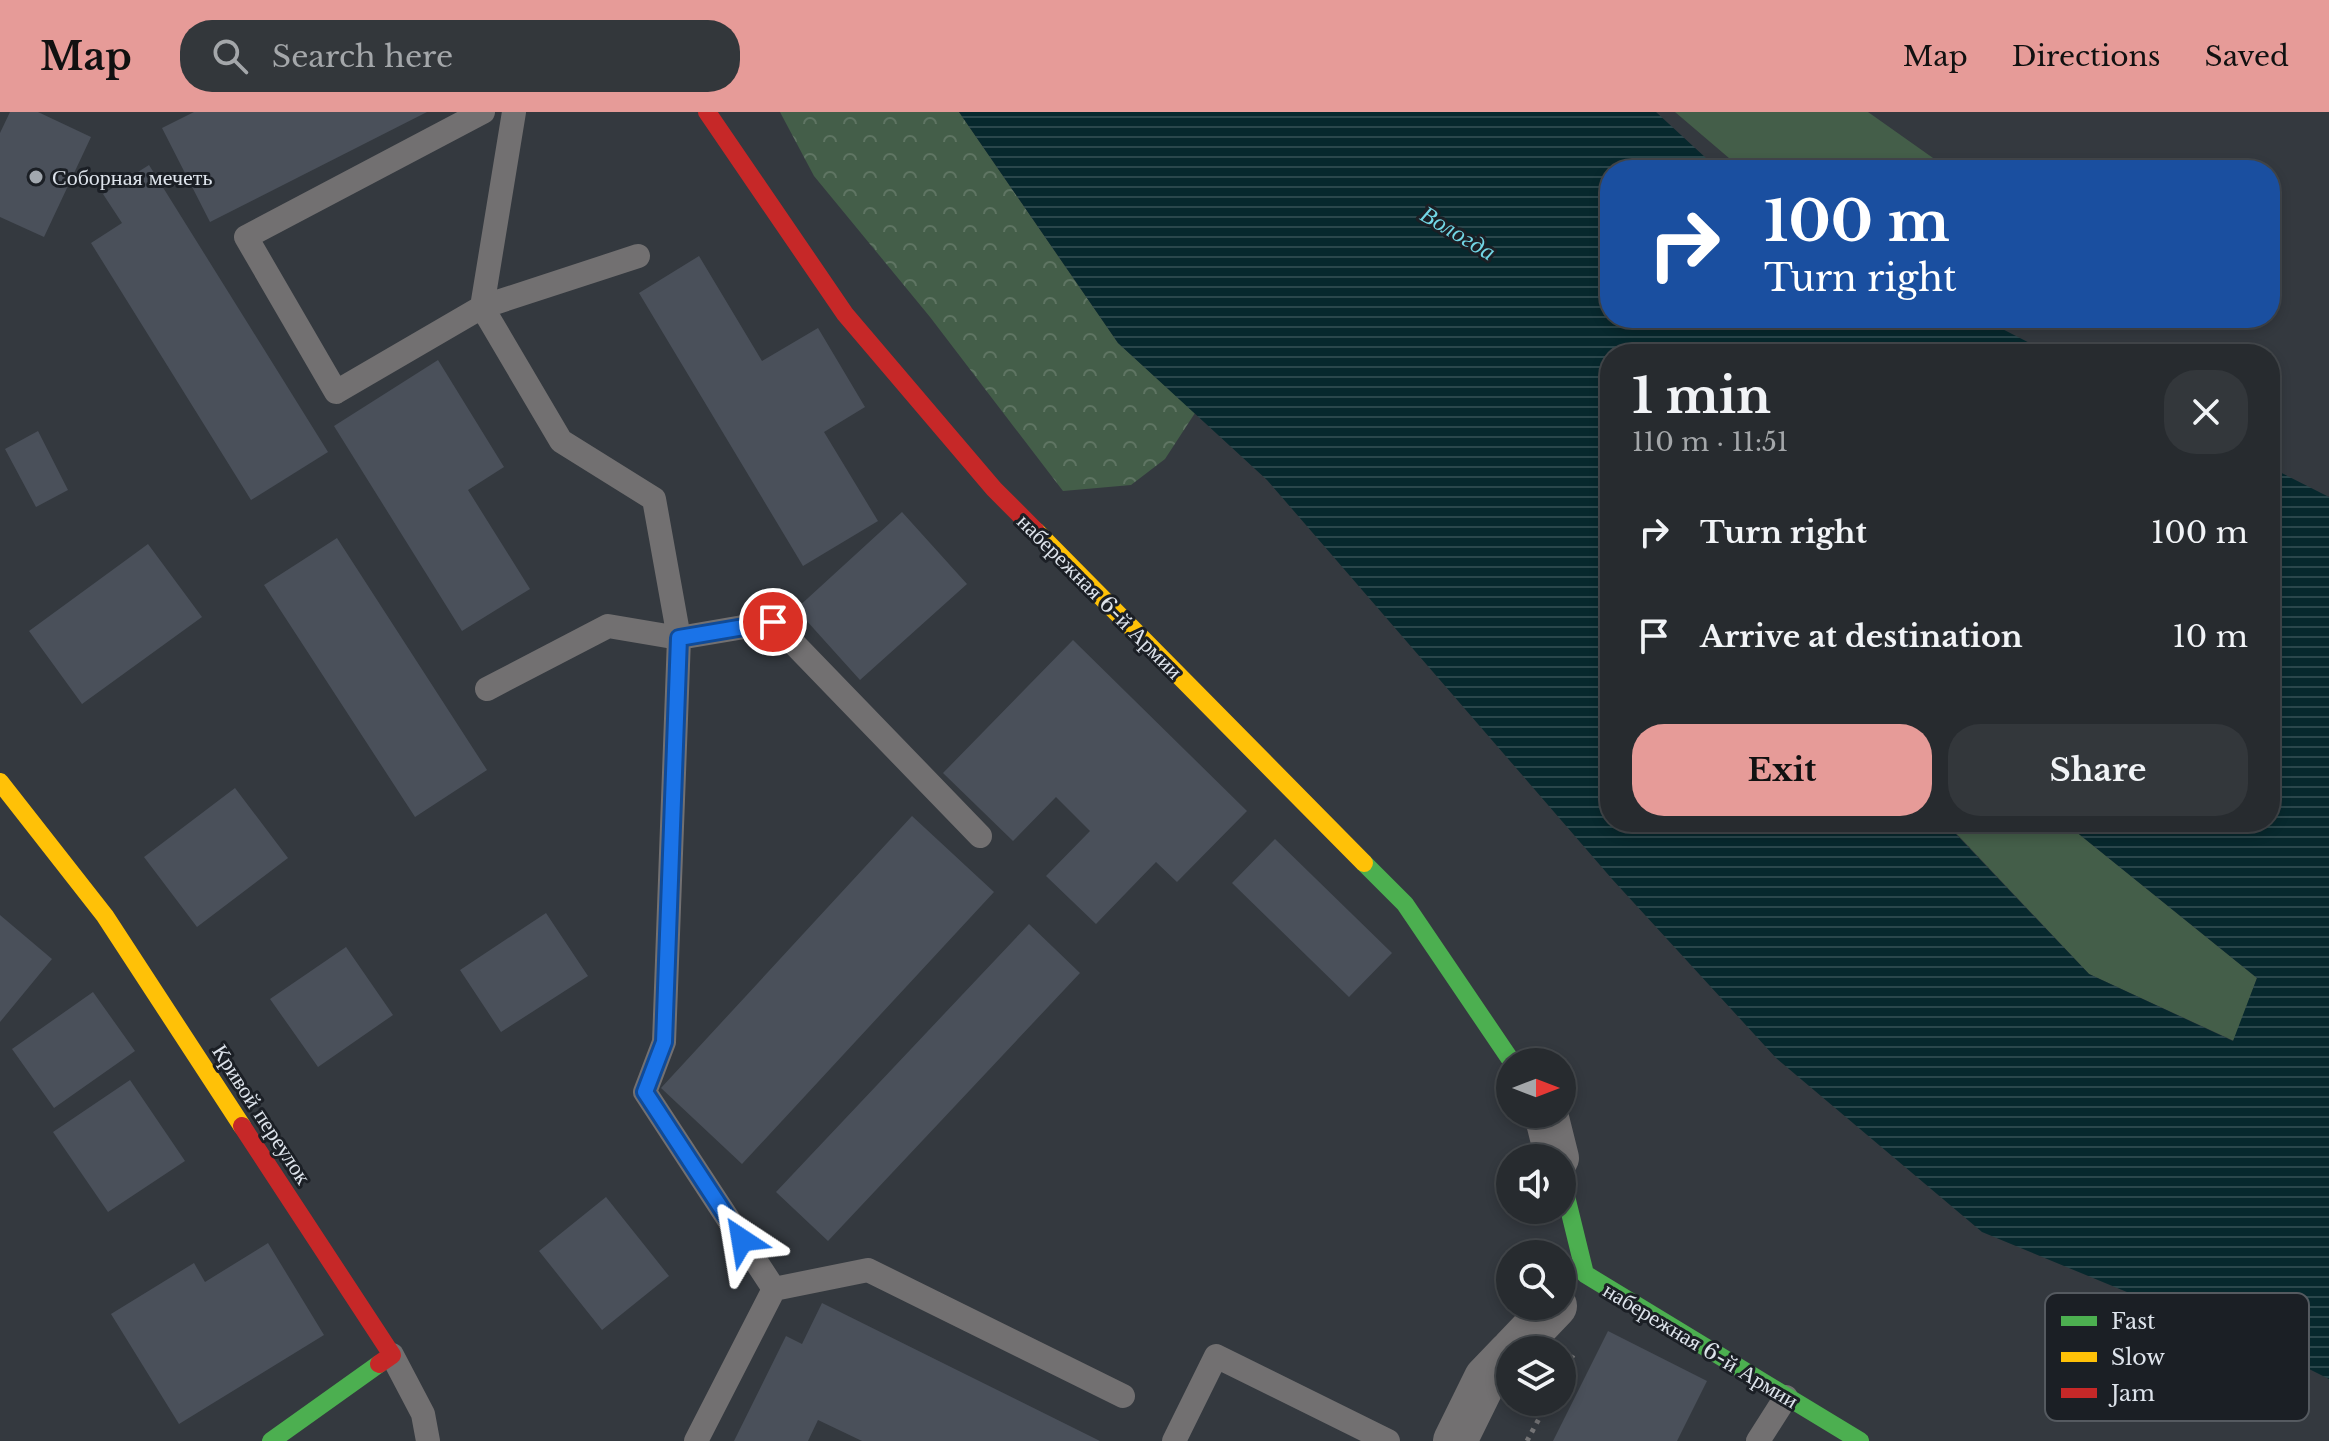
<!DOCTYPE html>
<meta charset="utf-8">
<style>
:root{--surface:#272b2f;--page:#33373b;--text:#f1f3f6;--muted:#a4a7aa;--line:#43474b;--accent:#e69b98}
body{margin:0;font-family:"Libre Baskerville",serif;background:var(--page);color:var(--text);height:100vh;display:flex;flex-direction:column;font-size:30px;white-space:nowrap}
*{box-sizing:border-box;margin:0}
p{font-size:26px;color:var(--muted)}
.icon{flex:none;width:44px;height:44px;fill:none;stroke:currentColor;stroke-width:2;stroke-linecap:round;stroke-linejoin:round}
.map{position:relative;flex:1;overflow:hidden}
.drawer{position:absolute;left:1600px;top:232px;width:680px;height:488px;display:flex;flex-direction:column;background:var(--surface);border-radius:32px;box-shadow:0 4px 12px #0003,0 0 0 2px var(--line)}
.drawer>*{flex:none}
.hud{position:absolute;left:1600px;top:48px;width:680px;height:168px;border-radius:32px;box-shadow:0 4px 12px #0003,0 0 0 2px var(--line);background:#1a4fa0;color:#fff;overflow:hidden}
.needle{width:52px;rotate:90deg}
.fabs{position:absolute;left:1496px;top:936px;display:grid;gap:16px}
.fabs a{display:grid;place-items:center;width:80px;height:80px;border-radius:50%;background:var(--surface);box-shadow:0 4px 12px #0003,0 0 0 2px var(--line);font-size:40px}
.pin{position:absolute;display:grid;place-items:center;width:68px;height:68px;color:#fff;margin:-34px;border:4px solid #fff;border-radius:50%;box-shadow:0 2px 8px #0007}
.me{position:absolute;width:88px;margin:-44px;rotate:327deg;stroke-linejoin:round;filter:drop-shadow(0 0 6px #0008)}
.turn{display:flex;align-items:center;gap:28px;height:168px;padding:0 32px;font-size:36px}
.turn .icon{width:104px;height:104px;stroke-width:2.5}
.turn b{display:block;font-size:56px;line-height:68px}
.round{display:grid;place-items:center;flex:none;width:84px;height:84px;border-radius:32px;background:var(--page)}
.summary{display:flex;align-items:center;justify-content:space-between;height:136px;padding:0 32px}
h1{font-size:48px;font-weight:700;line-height:60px}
.primary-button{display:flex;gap:16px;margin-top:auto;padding:16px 32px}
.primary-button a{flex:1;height:92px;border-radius:32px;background:var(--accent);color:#111;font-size:32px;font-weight:700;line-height:92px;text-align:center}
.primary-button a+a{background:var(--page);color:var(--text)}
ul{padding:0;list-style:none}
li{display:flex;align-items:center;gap:24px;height:104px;padding:0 32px}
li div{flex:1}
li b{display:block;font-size:30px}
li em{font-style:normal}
header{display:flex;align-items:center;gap:48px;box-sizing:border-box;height:112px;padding:0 40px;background:var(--accent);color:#111}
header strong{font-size:38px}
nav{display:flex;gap:44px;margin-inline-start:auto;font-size:28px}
.search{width:560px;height:72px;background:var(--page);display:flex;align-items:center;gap:20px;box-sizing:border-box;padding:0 28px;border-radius:32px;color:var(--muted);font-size:30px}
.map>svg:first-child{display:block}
.green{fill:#445e49}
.forest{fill:url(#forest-crowns)}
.water{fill:url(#water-rules)}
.building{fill:#4a505a}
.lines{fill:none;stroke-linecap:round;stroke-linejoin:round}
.path{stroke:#747476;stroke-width:5;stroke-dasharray:4 6;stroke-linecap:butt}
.lane{stroke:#727071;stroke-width:24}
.street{stroke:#727071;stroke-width:44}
.fast{stroke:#4caf50;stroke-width:18}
.slow{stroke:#ffc107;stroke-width:18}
.jam{stroke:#c62828;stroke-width:18}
.route-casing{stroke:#114b97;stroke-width:20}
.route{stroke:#1a73e8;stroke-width:14}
.poi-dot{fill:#a2a8af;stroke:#1b1f25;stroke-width:3}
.labels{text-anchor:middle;stroke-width:6;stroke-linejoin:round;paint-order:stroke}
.poi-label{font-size:22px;fill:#dde3eb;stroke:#1b1f25;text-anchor:start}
.street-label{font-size:22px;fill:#dde3eb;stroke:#1b1f25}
.water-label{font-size:24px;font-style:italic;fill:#72d6e5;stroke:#1b1f25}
.key{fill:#1b1f25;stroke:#555a60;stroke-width:2}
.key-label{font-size:22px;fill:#dde3eb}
</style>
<header>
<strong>Map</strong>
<div class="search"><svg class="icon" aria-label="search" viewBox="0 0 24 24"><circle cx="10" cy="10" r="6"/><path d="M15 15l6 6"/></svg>Search here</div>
<nav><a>Map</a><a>Directions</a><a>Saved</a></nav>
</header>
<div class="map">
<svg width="2329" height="1329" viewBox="0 0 2329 1329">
<defs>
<pattern id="forest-crowns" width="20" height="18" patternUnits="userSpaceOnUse" patternTransform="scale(2)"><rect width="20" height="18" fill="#445e49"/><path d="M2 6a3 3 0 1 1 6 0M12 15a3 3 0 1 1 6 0" fill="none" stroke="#5f7563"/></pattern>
<pattern id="water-rules" width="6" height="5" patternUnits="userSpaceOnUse" patternTransform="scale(2)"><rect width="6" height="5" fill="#07282d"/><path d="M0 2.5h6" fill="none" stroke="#2b474c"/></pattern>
</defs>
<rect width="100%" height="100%" fill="#34393f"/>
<path class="green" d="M1675 0H1868L1950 58H1743Z
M1957 710H2064L2257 866 2234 929 2089 862 1954 719Z"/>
<path class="forest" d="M780 0H959L1118 231 1195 301 1165 347 1131 373 1063 379 930 205 814 64Z"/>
<path class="water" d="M959 0H1656L1719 58H1610V206H1981L2051 242H1610V710H1957L1954 720 2089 862 2233 929 2257 866 2064 710H2270V355L2329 385V1267L2291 1248 1982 1120 1776 946 1612 767 1267 368 1118 231Z"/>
<path class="building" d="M10 0H38L91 25 44 125 0 105V21Z
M194 0H427L210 110 162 16Z
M149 53 328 340 251 388 91 131 122 111 103 82Z
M699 144 762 249 818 216 865 295 824 320 878 409 803 454 639 181Z
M438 248 504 355 468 378 530 477 462 519 334 314Z
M38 319 68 378 36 395 5 337Z
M902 400 967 472 860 568 796 497Z
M337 426 487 658 415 705 264 473Z
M148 432 202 505 82 592 29 519Z
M1073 528 1247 699 1177 770 1156 750 1096 812 1046 764 1090 719 1056 685 1013 729 943 661Z
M235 676 288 746 197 815 144 745Z
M912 704 994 780 742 1052 661 976Z
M1275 727 1392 841 1349 885 1232 771Z
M546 801 588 864 501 920 460 858Z
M0 803 52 847 0 910Z
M1029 812 1080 861 828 1129 776 1080Z
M346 835 393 903 318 955 270 887Z
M93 880 135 939 54 996 12 937Z
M130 968 185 1049 108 1100 53 1020Z
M606 1085 669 1164 602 1218 539 1139Z
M268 1131 324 1223 179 1312 111 1202 194 1151 205 1170Z
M822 1191 969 1264 1100 1329H862L818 1308 808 1329H734L786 1224 802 1232Z
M1608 1219 1707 1269 1677 1329H1553Z"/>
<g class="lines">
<path class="path" d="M1562 1263 1573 1243
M1527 1329 1548 1290"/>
<path class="lane" d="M483 0 246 125 336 280 482 195 561 329 654 387 679 526 608 514 487 577
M514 0 482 195 638 144
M980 724 773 510 679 526 664 930 645 980 774 1177 868 1158 1123 1284
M392 1243 423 1302 428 1329
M696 1329 774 1177
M1174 1329 1216 1244 1388 1329
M1758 1329 1786 1285"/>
<path class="street" d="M1546 1002 1557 1046
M1513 1238 1555 1194
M1455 1329 1486 1266 1510 1241"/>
<path class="fast" d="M1364 751 1405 792 1512 950
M1562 1068 1585 1162 1860 1329
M271 1329 379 1252"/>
<path class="slow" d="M1036 419 1364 751
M0 670 105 804 242 1014"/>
<path class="jam" d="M707 0 845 202 994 377 1036 419
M242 1014 392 1243 379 1252"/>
</g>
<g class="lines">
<defs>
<path id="route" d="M742 1128 645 980 664 930 679 526 773 510"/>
</defs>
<use href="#route" class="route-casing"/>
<use href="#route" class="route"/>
</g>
<circle class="poi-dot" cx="36" cy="65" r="8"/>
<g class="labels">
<g class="poi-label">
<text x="52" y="73">Соборная мечеть</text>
</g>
<g class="street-label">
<text transform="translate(1100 484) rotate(45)" y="8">набережная 6-й Армии</text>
<text transform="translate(262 1002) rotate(57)" y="8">Кривой переулок</text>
<text transform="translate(1701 1233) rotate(31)" y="8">набережная 6-й Армии</text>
</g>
<g class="water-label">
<text transform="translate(1458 121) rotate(31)" y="8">Вологда</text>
</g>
</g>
<rect x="2045" y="1181" width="264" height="128" rx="12" class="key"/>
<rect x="2061" y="1204" width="36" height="10" fill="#4caf50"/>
<rect x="2061" y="1240" width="36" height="10" fill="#ffc107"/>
<rect x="2061" y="1276" width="36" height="10" fill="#c62828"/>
<g class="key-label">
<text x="2111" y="1217">Fast</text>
<text x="2111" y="1253">Slow</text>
<text x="2111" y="1289">Jam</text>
</g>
</svg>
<div class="fabs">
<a><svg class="needle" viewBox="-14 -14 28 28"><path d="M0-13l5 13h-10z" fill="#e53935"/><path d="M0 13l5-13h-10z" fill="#a4a7aa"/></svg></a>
<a><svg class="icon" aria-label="sound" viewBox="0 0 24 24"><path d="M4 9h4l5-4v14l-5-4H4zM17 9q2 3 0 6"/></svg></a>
<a><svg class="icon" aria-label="search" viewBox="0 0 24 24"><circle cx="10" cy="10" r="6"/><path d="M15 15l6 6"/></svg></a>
<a><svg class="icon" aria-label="layers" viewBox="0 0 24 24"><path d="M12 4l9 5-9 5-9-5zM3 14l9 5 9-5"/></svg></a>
</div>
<div class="pin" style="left:773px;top:510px;background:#d93025"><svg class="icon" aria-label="arrive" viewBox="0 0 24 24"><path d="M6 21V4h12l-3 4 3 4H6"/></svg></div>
<svg class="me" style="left:742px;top:1128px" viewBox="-20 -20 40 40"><path d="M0-17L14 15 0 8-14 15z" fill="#1a73e8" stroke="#fff" stroke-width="4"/></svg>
<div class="hud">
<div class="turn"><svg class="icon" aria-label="right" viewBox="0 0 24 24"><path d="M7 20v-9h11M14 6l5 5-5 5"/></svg><div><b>100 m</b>Turn right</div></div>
</div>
<section class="drawer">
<div class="summary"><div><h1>1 min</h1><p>110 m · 11:51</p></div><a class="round"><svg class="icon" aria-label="close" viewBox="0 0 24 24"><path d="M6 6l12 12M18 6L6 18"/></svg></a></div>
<ul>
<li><svg class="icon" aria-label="right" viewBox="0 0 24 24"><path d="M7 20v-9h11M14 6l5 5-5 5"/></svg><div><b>Turn right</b></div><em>100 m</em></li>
<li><svg class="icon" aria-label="arrive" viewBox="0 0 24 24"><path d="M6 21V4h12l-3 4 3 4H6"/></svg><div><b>Arrive at destination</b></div><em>10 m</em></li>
</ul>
<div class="primary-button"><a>Exit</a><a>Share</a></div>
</section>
</div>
